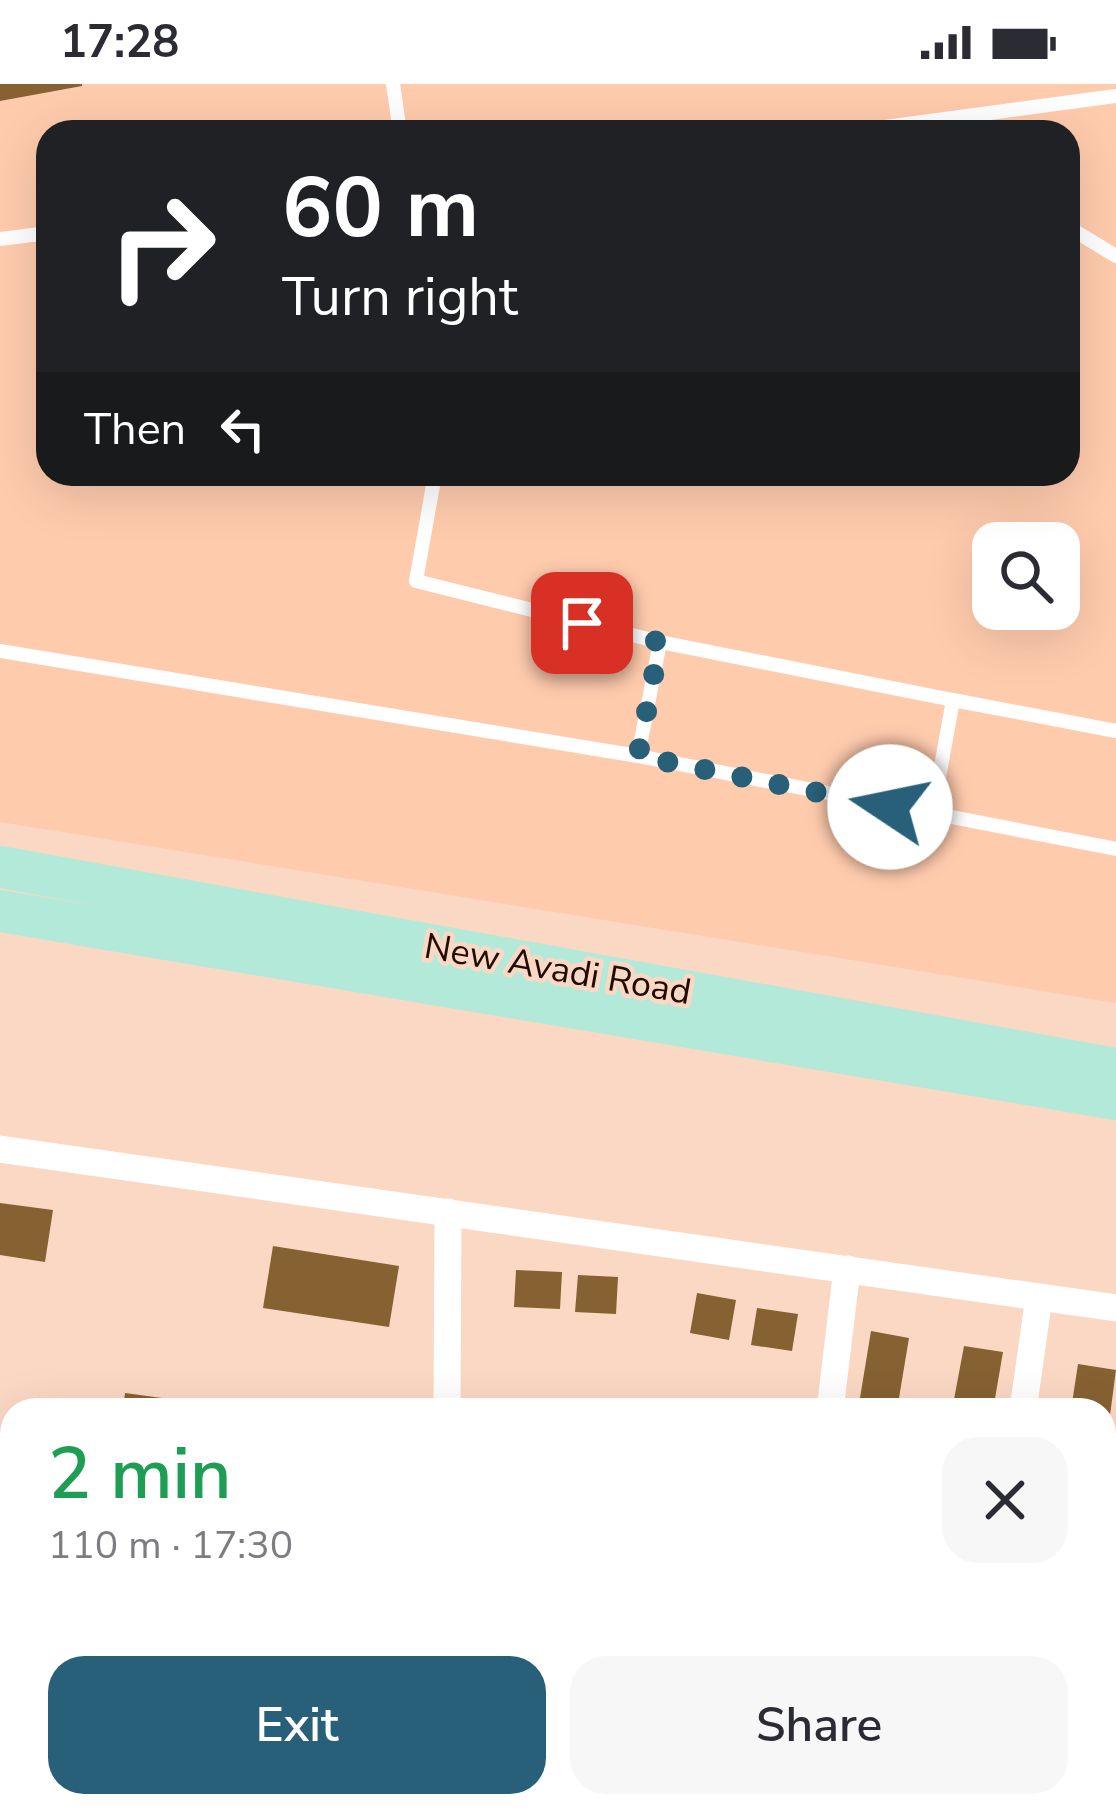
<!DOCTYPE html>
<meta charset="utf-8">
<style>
:root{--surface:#fff;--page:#f7f7f7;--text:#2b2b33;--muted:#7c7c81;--accent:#28607a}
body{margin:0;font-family:"Nunito Sans",sans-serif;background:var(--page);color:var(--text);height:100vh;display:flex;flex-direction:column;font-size:45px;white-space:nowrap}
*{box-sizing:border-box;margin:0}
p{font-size:39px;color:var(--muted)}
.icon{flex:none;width:66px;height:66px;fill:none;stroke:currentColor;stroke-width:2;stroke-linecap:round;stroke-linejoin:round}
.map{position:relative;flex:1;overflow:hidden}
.sheet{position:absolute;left:0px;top:1314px;width:1116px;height:420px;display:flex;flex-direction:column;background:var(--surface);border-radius:36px 36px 0 0;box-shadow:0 12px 48px #0002}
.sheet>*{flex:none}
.hud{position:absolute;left:36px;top:36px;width:1044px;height:366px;border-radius:36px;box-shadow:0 12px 48px #0002;background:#202124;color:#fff;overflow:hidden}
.fabs{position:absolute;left:972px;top:438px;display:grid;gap:24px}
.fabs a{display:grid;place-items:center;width:108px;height:108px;border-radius:24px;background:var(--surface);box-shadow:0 12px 48px #0002;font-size:60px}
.pin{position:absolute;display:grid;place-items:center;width:102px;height:102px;color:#fff;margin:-51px;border-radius:24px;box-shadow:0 6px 18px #0006}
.me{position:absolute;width:132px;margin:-66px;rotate:281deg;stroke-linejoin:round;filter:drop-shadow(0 0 9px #0008)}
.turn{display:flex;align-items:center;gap:42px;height:252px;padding:0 48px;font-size:54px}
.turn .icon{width:156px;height:156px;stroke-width:2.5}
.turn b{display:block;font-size:84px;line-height:102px}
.then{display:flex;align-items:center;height:114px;padding:0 48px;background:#0003;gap:24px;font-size:45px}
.round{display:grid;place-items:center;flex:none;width:126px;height:126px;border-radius:36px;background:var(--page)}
.overview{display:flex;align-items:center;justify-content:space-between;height:204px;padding:0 48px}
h1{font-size:72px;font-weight:600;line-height:90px;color:#1e9e55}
.primary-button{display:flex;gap:24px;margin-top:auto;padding:24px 48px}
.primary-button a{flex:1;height:138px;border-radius:36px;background:var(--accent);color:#fff;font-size:48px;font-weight:600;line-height:138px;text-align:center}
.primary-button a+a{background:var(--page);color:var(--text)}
.status{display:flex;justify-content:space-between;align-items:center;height:84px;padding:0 60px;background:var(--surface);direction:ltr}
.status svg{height:33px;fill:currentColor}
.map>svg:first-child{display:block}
.built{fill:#ffcbad;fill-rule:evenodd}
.building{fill:#866132}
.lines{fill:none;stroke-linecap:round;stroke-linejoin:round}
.lane{stroke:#fff;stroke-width:14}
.street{stroke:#fff;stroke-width:27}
.primary{stroke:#b3e9d8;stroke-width:42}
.route{stroke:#28607a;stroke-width:21;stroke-dasharray:0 37.8}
.labels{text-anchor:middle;stroke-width:9;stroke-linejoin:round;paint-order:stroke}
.street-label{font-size:36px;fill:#1f0c02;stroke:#fbd8c4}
</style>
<div class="status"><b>17:28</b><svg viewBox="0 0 49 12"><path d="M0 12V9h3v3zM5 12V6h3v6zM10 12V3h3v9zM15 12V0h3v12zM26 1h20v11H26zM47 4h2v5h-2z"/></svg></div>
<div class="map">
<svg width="1116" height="1734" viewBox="0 0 1116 1734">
<rect width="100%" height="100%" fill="#fbd8c4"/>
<path class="built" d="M0 0H1116V919L0 738ZM48 48H1068V390H48ZM993 459H1059V525H993Z"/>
<path class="building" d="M0 0H82V2L0 17Z
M0 1119 53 1126 45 1178 0 1171Z
M273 1162 399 1182 389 1243 263 1224Z
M516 1186 562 1188 560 1225 514 1223Z
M578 1191 618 1193 616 1230 575 1228Z
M697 1209 736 1216 729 1256 690 1249Z
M757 1224 798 1230 792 1267 751 1261Z
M871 1247 909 1254 897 1326H858Z
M964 1262 1003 1268 993 1326H952Z
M1078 1280 1116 1286 1107 1354 1104 1326H1071Z
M125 1309 199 1319 198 1326H123Z
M0 1513 12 1515 9 1556 0 1554Z
M1114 1628H1116V1705L1104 1703V1671Z
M0 1642 12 1645 9 1700 0 1698Z
M318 1722H388L386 1734Z
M481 1722H567L565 1734H479Z"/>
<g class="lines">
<path class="lane" d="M393 0 400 48
M848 48 1116 12
M1068 143 1116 172
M0 155 48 149
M435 390 416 497 660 558 953 616 932 732
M0 567 638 672 1116 765
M953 616 1116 647
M638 672 660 558"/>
<path class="street" d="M0 1065 1116 1224
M447 1326 448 1128
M830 1326 847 1185
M1023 1326 1039 1213
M0 1412 12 1414
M0 1618 12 1619
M697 1722 769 1734
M142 1734 144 1722
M443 1734 444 1722
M968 1734 970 1722"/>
<path class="primary" d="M0 783 1116 985
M0 827 1116 1015"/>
</g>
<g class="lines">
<path class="route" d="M582 539 660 558 638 672 890 723"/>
</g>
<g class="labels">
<g class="street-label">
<text transform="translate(558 884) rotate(10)" y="13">New Avadi Road</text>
</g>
</g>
</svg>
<div class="fabs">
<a><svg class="icon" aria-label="search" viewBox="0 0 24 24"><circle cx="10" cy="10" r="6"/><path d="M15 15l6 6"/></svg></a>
</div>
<div class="pin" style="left:582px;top:539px;background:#d93025"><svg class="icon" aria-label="arrive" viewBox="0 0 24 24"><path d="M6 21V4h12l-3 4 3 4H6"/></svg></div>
<svg class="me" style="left:890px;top:723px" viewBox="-20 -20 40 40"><circle r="19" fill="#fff"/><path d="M0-13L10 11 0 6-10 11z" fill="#28607a"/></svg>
<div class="hud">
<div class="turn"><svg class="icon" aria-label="right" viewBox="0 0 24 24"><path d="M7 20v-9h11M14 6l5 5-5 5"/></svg><div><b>60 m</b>Turn right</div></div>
<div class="then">Then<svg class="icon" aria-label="left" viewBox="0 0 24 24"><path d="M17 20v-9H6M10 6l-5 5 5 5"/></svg></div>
</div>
<section class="sheet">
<div class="overview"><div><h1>2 min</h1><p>110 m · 17:30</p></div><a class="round"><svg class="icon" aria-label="close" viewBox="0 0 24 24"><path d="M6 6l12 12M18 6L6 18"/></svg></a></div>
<div class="primary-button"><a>Exit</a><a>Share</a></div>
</section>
</div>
